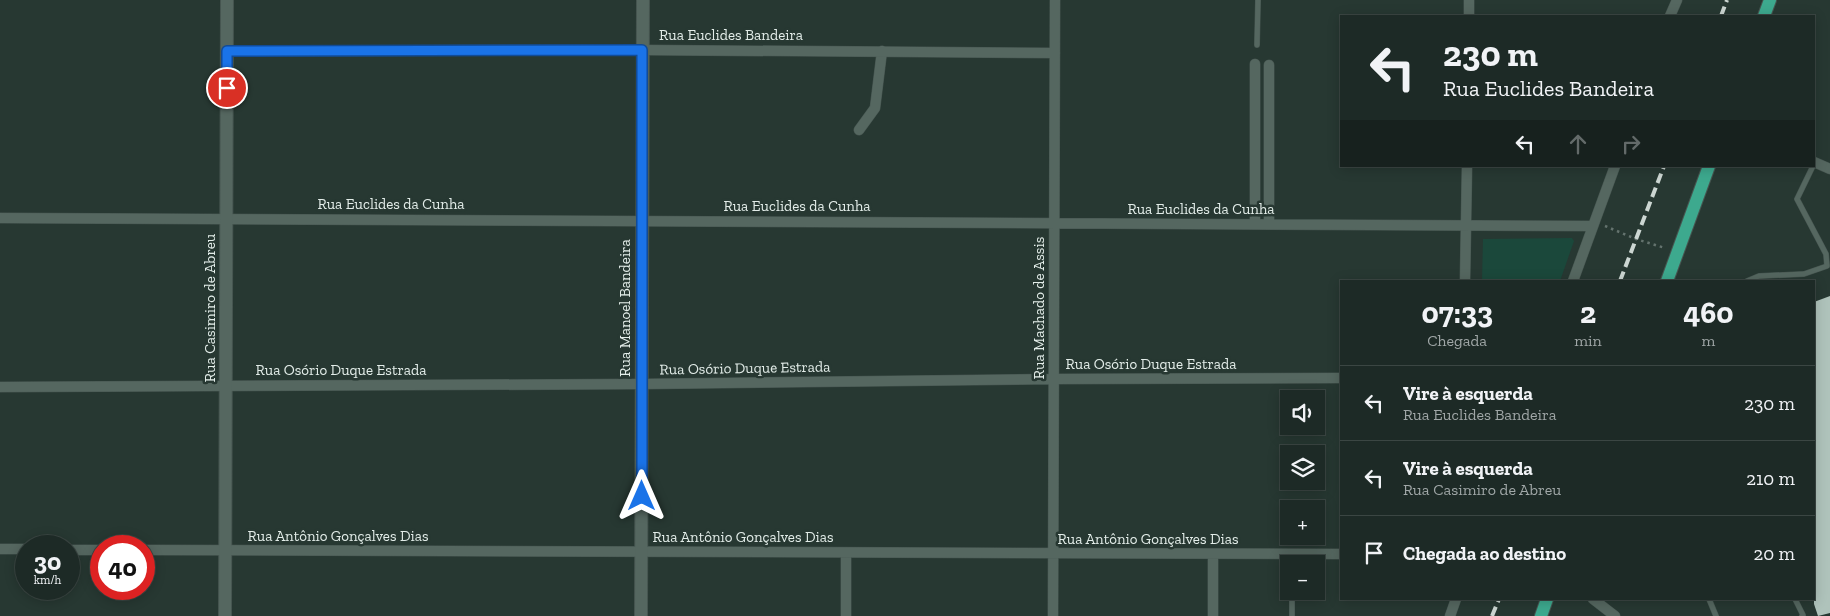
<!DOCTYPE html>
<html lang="pt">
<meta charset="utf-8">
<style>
:root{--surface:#1d2a26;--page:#25322e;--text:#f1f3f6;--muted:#a0a7a7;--line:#3b4643}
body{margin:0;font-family:"Zilla Slab",serif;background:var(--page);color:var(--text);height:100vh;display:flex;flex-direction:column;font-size:19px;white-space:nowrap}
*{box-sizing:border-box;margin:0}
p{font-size:16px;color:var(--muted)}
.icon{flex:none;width:28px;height:28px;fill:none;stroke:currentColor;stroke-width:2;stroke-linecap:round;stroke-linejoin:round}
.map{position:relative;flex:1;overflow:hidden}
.drawer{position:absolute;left:1340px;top:280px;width:475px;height:320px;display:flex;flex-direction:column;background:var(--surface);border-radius:0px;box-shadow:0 2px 12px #0003,0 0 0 1px var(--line)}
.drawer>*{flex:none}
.banner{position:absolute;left:1340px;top:15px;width:475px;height:152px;border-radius:0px;box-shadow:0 2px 12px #0003,0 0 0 1px var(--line);background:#1d2a26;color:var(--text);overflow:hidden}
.fabs{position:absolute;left:1280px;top:390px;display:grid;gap:10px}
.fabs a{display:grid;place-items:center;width:45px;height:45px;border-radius:0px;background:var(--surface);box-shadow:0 2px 12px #0003,0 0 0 1px var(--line);font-size:25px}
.speed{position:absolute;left:15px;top:535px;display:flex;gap:10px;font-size:25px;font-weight:700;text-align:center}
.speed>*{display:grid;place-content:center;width:65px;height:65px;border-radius:50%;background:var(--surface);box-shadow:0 2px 12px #0003,0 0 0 1px var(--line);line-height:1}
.speed small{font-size:12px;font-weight:400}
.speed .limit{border:8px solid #d22;background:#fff;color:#111}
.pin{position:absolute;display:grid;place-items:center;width:42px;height:42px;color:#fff;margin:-21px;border:2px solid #fff;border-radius:50%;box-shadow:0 1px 5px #0007}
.me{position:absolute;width:55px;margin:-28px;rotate:0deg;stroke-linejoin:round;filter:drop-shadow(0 0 4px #0008)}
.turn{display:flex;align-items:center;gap:18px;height:105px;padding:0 20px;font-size:22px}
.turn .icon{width:65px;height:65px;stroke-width:2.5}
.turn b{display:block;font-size:35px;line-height:42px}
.lanes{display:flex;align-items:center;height:48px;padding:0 20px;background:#0003;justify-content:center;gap:25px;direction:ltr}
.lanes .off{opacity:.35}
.eta{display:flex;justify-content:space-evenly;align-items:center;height:85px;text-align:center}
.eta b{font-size:30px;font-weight:700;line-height:35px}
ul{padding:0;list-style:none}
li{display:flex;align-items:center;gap:15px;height:75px;padding:0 20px;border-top:1px solid var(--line)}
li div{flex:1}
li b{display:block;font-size:19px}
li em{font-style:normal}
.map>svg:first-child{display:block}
.green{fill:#1b483b}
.building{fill:#afc3bb}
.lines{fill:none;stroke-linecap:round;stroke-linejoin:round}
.service-casing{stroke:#465550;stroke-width:6}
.minor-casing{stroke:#465550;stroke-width:11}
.tertiary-casing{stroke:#465550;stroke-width:14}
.primary-casing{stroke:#465550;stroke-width:14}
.path{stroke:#64736e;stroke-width:2.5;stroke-dasharray:2.5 4;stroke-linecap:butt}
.service{stroke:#556760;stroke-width:5}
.minor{stroke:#556760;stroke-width:10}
.tertiary{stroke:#556760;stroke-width:12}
.primary{stroke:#3da98e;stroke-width:12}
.rail{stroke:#ccd6d2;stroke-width:4;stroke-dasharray:10 5;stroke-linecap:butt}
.route-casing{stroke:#114b97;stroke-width:12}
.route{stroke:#1a73e8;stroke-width:9}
.labels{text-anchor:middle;stroke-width:5;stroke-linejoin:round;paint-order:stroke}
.street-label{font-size:15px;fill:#e3ede9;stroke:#273832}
</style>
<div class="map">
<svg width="1830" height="616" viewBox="0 0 1830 616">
<rect width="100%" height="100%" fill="#273832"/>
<path class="green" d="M1572 238 1574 241 1560 281H1482L1483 239Z"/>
<path class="building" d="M1830 296V613L1818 616 1814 604V302Z"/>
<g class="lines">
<defs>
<path id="service" d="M1257 45 1258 0
M1747 281 1759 276 1804 274 1827 266 1826 254 1797 199 1813 166
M1709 599 1716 616
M1795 599 1803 615 1802 616
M1292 616V591"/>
<path id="minor" d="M1469 16V0
M1670 16 1677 0
M227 51 642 50 1055 53
M1255 64V224
M859 130 875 108 882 51
M1814 162 1830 169
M0 218 1593 226
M1269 224V65
M1465 281 1467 166
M1573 281 1615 166
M0 387 642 384 1053 379 1341 378
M0 549H26
M69 550H101
M144 550 1341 554
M1593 599 1615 616
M846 616V553
M1053 616 1055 0
M1213 616V554
M1450 616 1456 599"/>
<path id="tertiary" d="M225 616 227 0
M641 616 643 0"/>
<path id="primary" d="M1764 16 1770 0
M1667 281 1709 166
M1541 616 1547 599"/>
</defs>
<use href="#service" class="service-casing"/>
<use href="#minor" class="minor-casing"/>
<use href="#tertiary" class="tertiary-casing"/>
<use href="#primary" class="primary-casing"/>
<path class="path" d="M1605 226 1636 239 1665 248"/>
<use href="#service" class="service"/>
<use href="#minor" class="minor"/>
<use href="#tertiary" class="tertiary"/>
<use href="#primary" class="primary"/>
<path class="rail" d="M1721 16 1727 0
M1620 281 1664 166
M1492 616 1499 599"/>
</g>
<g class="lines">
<defs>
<path id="route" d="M227 88V51L642 50V496"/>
</defs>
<use href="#route" class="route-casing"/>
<use href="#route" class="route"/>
</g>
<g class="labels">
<g class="street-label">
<text x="731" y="40">Rua Euclides Bandeira</text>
<text x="391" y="209">Rua Euclides da Cunha</text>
<text x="797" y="211">Rua Euclides da Cunha</text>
<text x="1201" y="214">Rua Euclides da Cunha</text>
<text transform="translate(210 308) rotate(-90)" y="5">Rua Casimiro de Abreu</text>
<text transform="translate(625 308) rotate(-90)" y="5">Rua Manoel Bandeira</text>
<text transform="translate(1039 308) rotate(-90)" y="5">Rua Machado de Assis</text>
<text x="1151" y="369">Rua Osório Duque Estrada</text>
<text transform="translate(745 368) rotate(-1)" y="5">Rua Osório Duque Estrada</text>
<text x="341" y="375">Rua Osório Duque Estrada</text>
<text x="338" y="541">Rua Antônio Gonçalves Dias</text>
<text x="743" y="542">Rua Antônio Gonçalves Dias</text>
<text x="1148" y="544">Rua Antônio Gonçalves Dias</text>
</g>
</g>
</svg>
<div class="fabs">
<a><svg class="icon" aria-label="sound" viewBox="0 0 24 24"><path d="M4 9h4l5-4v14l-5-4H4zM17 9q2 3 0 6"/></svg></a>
<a><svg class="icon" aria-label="layers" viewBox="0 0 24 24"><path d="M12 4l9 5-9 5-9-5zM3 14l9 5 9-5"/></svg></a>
<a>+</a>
<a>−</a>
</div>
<div class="speed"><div>30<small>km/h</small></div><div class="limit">40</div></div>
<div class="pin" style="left:227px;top:88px;background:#d93025"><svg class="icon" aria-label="arrive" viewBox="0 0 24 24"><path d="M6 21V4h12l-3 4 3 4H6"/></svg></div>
<svg class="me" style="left:642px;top:496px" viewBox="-20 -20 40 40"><path d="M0-17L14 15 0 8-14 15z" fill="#1a73e8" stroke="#fff" stroke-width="4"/></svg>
<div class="banner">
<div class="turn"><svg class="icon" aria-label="left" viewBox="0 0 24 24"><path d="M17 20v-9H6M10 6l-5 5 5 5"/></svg><div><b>230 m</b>Rua Euclides Bandeira</div></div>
<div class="lanes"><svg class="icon" aria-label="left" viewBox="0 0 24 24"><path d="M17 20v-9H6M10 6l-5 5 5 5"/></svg><svg class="icon off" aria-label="ahead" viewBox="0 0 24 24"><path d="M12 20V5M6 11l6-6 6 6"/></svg><svg class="icon off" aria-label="right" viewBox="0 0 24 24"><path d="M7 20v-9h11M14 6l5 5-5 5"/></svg></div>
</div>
<section class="drawer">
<div class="eta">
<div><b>07:33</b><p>Chegada</p></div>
<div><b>2</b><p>min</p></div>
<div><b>460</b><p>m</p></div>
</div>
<ul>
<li><svg class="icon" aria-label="left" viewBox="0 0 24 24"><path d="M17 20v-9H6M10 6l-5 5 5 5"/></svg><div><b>Vire à esquerda</b><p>Rua Euclides Bandeira</p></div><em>230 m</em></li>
<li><svg class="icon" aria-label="left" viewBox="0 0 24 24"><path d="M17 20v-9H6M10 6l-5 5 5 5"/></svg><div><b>Vire à esquerda</b><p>Rua Casimiro de Abreu</p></div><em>210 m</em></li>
<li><svg class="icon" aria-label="arrive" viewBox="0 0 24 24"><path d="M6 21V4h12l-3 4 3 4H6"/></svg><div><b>Chegada ao destino</b></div><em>20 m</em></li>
</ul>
</section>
</div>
